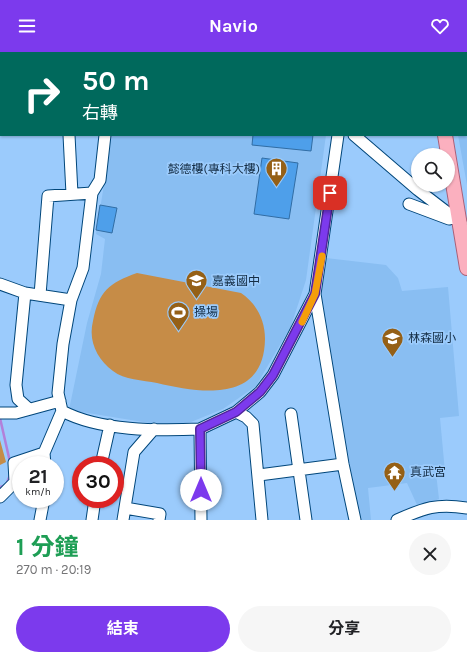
<!DOCTYPE html>
<html lang="zh-TW">
<meta charset="utf-8">
<style>
:root{--surface:#fff;--page:#f6f6f6;--text:#202124;--muted:#757577;--accent:#7c3aed}
body{margin:0;font-family:Karla,"Noto Sans TC",sans-serif;background:var(--page);color:var(--text);height:100vh;display:flex;flex-direction:column;font-size:15px;white-space:nowrap}
*{box-sizing:border-box;margin:0}
p{font-size:13px;color:var(--muted)}
.icon{flex:none;width:22px;height:22px;fill:none;stroke:currentColor;stroke-width:2;stroke-linecap:round;stroke-linejoin:round}
.map{position:relative;height:468px;overflow:hidden}
.sheet{display:flex;flex-direction:column;background:var(--surface);flex:1}
.sheet>*{flex:none}
.banner{position:absolute;left:0px;top:0px;width:467px;height:84px;box-shadow:0 1px 3px #0004;background:#00695c;color:#fff;overflow:hidden}
.tools{position:absolute;left:411px;top:96px;display:grid;gap:8px}
.tools a{display:grid;place-items:center;width:44px;height:44px;border-radius:50%;background:var(--surface);box-shadow:0 1px 3px #0004;font-size:20px}
.speed{position:absolute;left:12px;top:404px;display:flex;gap:8px;font-size:20px;font-weight:700;text-align:center}
.speed>*{display:grid;place-content:center;width:52px;height:52px;border-radius:50%;background:var(--surface);box-shadow:0 1px 3px #0004;line-height:1}
.speed small{font-size:10px;font-weight:400}
.speed .limit{border:6px solid #d22;background:#fff;color:#111}
.pin{position:absolute;display:grid;place-items:center;width:34px;height:34px;color:#fff;margin:-17px;border-radius:8px;box-shadow:0 2px 6px #0006}
.me{position:absolute;width:44px;margin:-22px;rotate:0deg;stroke-linejoin:round;filter:drop-shadow(0 0 3px #0008)}
.turn{display:flex;align-items:center;gap:14px;height:84px;padding:0 16px;font-size:18px}
.turn .icon{width:52px;height:52px;stroke-width:2.5}
.turn b{display:block;font-size:28px;line-height:34px}
.round{display:grid;place-items:center;flex:none;width:42px;height:42px;border-radius:21px;background:var(--page)}
.head{display:flex;align-items:center;justify-content:space-between;height:68px;padding:0 16px}
h1{font-size:24px;font-weight:700;line-height:30px;color:#1e9e55}
.cta{display:flex;gap:8px;margin-top:auto;padding:8px 16px}
.cta a{flex:1;height:46px;border-radius:24px;background:var(--accent);color:#fff;font-size:16px;font-weight:700;line-height:46px;text-align:center}
.cta a+a{background:var(--page);color:var(--text)}
header{display:flex;justify-content:space-between;align-items:center;height:52px;padding:0 16px;background:var(--accent);color:#fff;font-size:18px;font-weight:700}
.map>svg:first-child{display:block}
.built{fill:#89bef2}
.green{fill:#c68c47}
.lines{fill:none;stroke-linecap:round;stroke-linejoin:round}
.stream{stroke:#b280d9;stroke-width:2.5}
.building{fill:#4e9fea;stroke:#316da4}
.minor-casing{stroke:#00467a;stroke-width:13}
.major-casing{stroke:#a96078;stroke-width:16}
.minor{stroke:#fff;stroke-width:11}
.major{stroke:#fbb0bf;stroke-width:14}
.route-casing{stroke:#51269a;stroke-width:10}
.route{stroke:#7c3aed;stroke-width:7}
.slow{stroke:#f59e0b;stroke-width:7}
.labels{text-anchor:middle;stroke-width:3.5;stroke-linejoin:round;paint-order:stroke}
.poi-label{font-size:12px;fill:#142d45;stroke:#9bcbfc;text-anchor:start}
</style>
<header><svg class="icon" aria-label="menu" viewBox="0 0 24 24"><path d="M4 6h16M4 12h16M4 18h16"/></svg>Navio<svg class="icon" aria-label="heart" viewBox="0 0 24 24"><path d="M12 20l-8-8c-3-5 5-10 8-4 3-6 11-1 8 4z"/></svg></header>
<div class="map">
<svg width="467" height="468" viewBox="0 0 467 468">
<rect width="100%" height="100%" fill="#9bcbfc"/>
<path class="built" d="M125 0H337L125 1Z
M443 0H467V133L458 83H466V1Z
M112 83H326L306 228 291 274 256 334 223 357 191 370 168 374 69 358 87 271 101 222 105 187 96 182Z
M326 206 386 213 398 226 402 239 448 235 459 364 440 366 445 420 436 421 439 447 418 455 407 431 368 436 371 468H359L321 249Z"/>
<path class="green" d="M137 221 241 241C257 252 265 268 265 287 264 352 200 341 157 331 143 328 124 328 113 319 97 307 88 289 93 269 99 239 109 231 137 221Z
M0 388 6 410 0 413Z"/>
<g class="lines">
<path class="stream" d="M0 366 10 410
M0 435 6 433 10 423"/>
</g>
<path class="building" d="M253 83H313L311 99 252 93Z
M262 106 298 111 289 167 254 162Z
M100 153 117 156 112 181 96 178Z"/>
<g class="lines">
<defs>
<path id="minor" d="M46 0 47 1
M9 1V0
M116 1V0
M346 1V0
M0 40 1 38
M69 83 72 142
M105 83 100 128 92 141 83 216 71 248 63 292 58 341 62 359C100 379 157 379 200 377L201 468
M354 83 418 138 461 171
M409 152 449 167
M0 232 25 241 71 248
M25 241 16 333 18 347 29 357
M315 242 343 412 355 468
M40 243 48 144 92 141
M236 360 246 365 253 372 262 468
M0 361H16L60 349
M291 362 306 468
M200 377 236 360 260 340 273 323 315 242 338 83
M44 401 45 413
M101 413 110 373
M259 423 343 412
M0 445 15 430 14 411 44 401 62 359
M125 456 160 462 159 468
M40 468 44 447
M92 468 95 447
M123 468 134 400 154 377
M397 468C424 456 437 451 467 456"/>
<path id="major" d="M431 0V1
M445 83 467 216"/>
</defs>
<use href="#minor" class="minor-casing"/>
<use href="#major" class="major-casing"/>
<use href="#minor" class="minor"/>
<use href="#major" class="major"/>
</g>
<g class="lines">
<defs>
<path id="route" d="M201 438 200 377 236 360 260 340 273 323 315 242 330 141"/>
</defs>
<use href="#route" class="route-casing"/>
<use href="#route" class="route"/>
<path class="slow" d="M302 270 315 242 322 204"/>
</g>
<defs>
<symbol id="building-pin" viewBox="-11 -11 22 30"><path d="M0 17L-7.5 6A9.5 9.5 0 1 1 7.5 6Z" fill="#956016" stroke="#9bcbfc"/><path d="M-4-6H4V6H1V3H-1V6H-4ZM-2.5-4.3h1.7v1.8h-1.7ZM.8-4.3h1.7v1.8H.8ZM-2.5-1h1.7V.8h-1.7ZM.8-1h1.7V.8H.8Z" fill="#fff"/></symbol>
<symbol id="school-pin" viewBox="-11 -11 22 30"><path d="M0 17L-7.5 6A9.5 9.5 0 1 1 7.5 6Z" fill="#956016" stroke="#9bcbfc"/><path d="M0-5L7-2L0 1L-7-2ZM-4 1L0 2.5L4 1V4Q0 6-4 4Z" fill="#fff"/></symbol>
<symbol id="stadium-pin" viewBox="-11 -11 22 30"><path d="M0 17L-7.5 6A9.5 9.5 0 1 1 7.5 6Z" fill="#956016" stroke="#9bcbfc"/><path d="M0-5a6.5 5 0 1 0 0 10a6.5 5 0 1 0 0-10ZM-3.5-1.8h7v3.6h-7Z" fill="#fff"/></symbol>
<symbol id="temple-pin" viewBox="-11 -11 22 30"><path d="M0 17L-7.5 6A9.5 9.5 0 1 1 7.5 6Z" fill="#956016" stroke="#9bcbfc"/><path d="M0-6L5-2H3V0L6.5 2.5H4V6H1.5V3h-3V6H-4V2.5H-6.5L-3 0V-2H-5Z" fill="#fff"/></symbol>
</defs>
<g fill-rule="evenodd">
<use href="#building-pin" x="264" y="104" width="25" height="34"/>
<use href="#school-pin" x="184" y="216" width="25" height="34"/>
<use href="#stadium-pin" x="166" y="248" width="25" height="34"/>
<use href="#school-pin" x="380" y="274" width="25" height="34"/>
<use href="#temple-pin" x="382" y="408" width="25" height="34"/>
</g>
<g class="labels">
<g class="poi-label">
<text x="260" y="121" text-anchor="end">懿德樓(專科大樓)</text>
<text x="212" y="233">嘉義國中</text>
<text x="194" y="264">操場</text>
<text x="408" y="290">林森國小</text>
<text x="410" y="424">真武宮</text>
</g>
</g>
</svg>
<div class="tools">
<a><svg class="icon" aria-label="search" viewBox="0 0 24 24"><circle cx="10" cy="10" r="6"/><path d="M15 15l6 6"/></svg></a>
</div>
<div class="speed"><div>21<small>km/h</small></div><div class="limit">30</div></div>
<div class="pin" style="left:330px;top:141px;background:#d93025"><svg class="icon" aria-label="arrive" viewBox="0 0 24 24"><path d="M6 21V4h12l-3 4 3 4H6"/></svg></div>
<svg class="me" style="left:201px;top:438px" viewBox="-20 -20 40 40"><circle r="19" fill="#fff"/><path d="M0-13L10 11 0 6-10 11z" fill="#7c3aed"/></svg>
<div class="banner">
<div class="turn"><svg class="icon" aria-label="right" viewBox="0 0 24 24"><path d="M7 20v-9h11M14 6l5 5-5 5"/></svg><div><b>50 m</b>右轉</div></div>
</div>
</div>
<section class="sheet">
<div class="head"><div><h1>1 分鐘</h1><p>270 m · 20:19</p></div><a class="round"><svg class="icon" aria-label="close" viewBox="0 0 24 24"><path d="M6 6l12 12M18 6L6 18"/></svg></a></div>
<div class="cta"><a>結束</a><a>分享</a></div>
</section>
